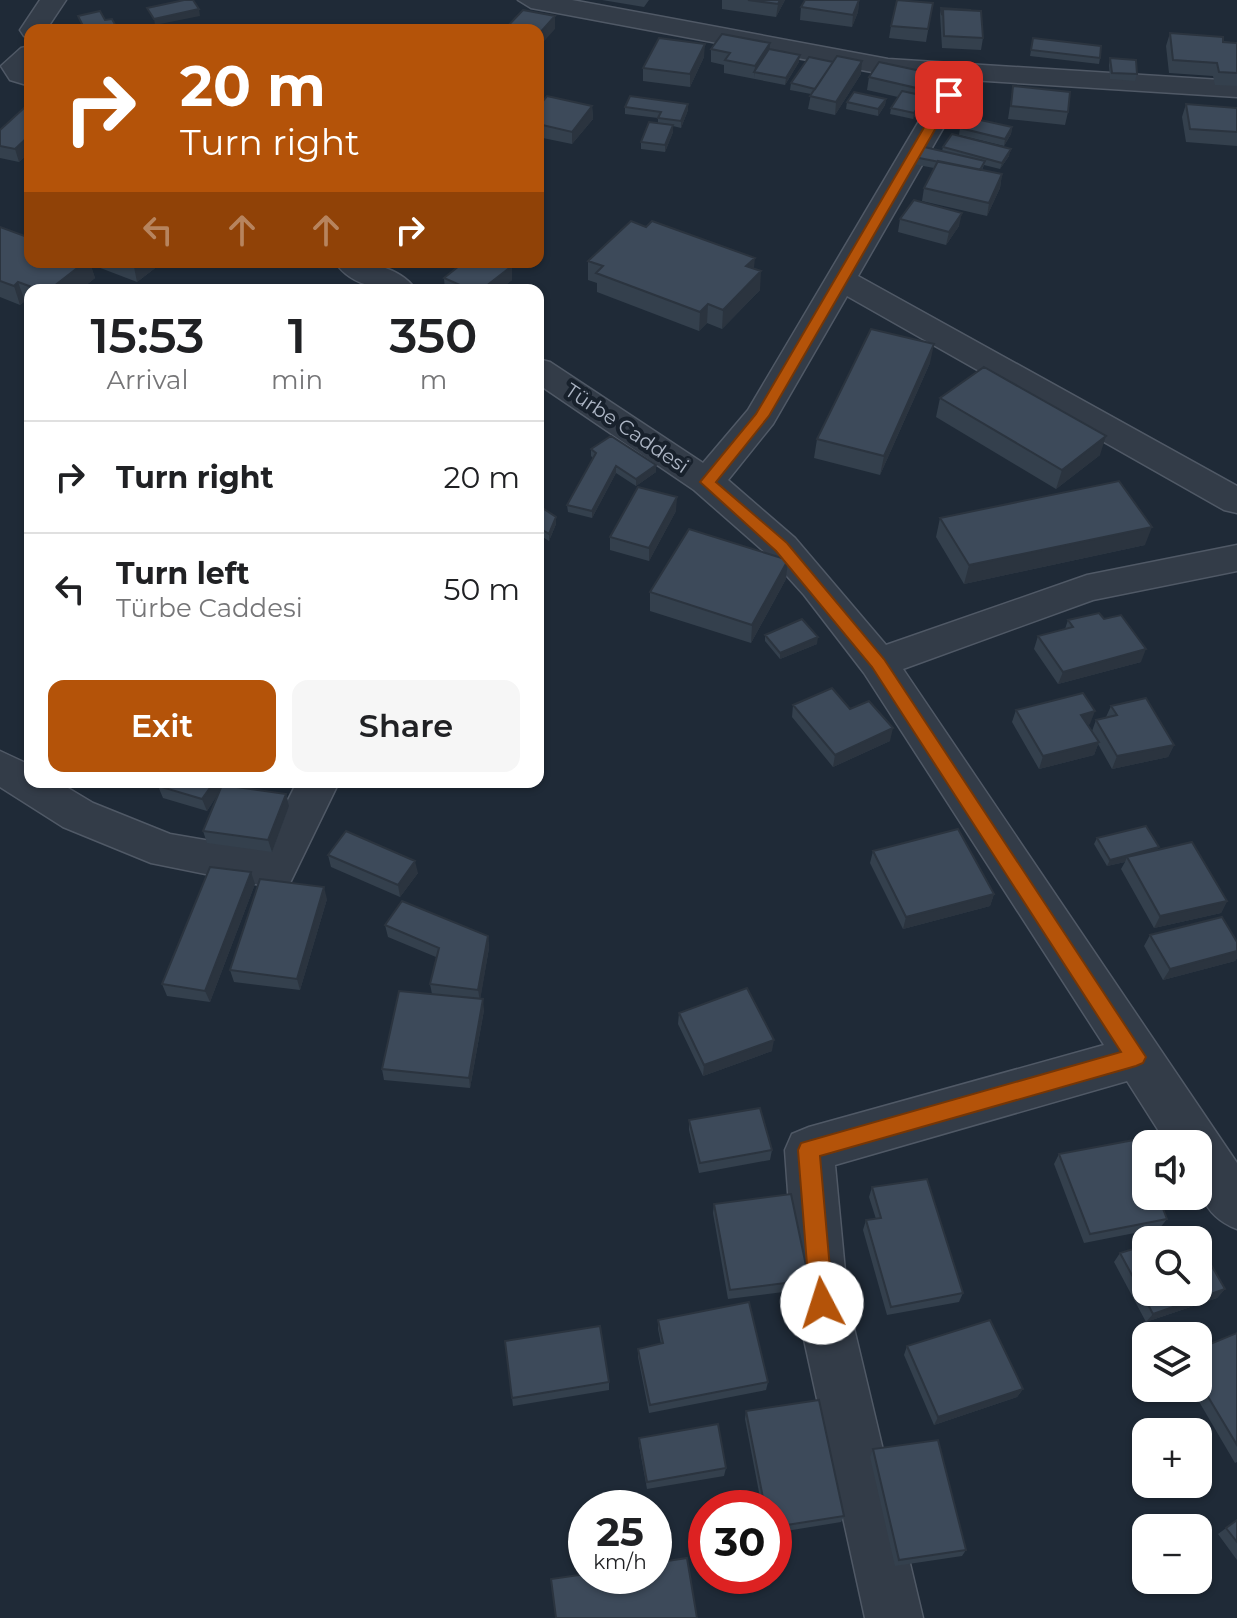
<!DOCTYPE html>
<meta charset="utf-8">
<style>
:root{--surface:#fff;--page:#f6f6f6;--text:#202124;--muted:#757577;--line:#e0e0e0;--accent:#b45309}
body{margin:0;font-family:Montserrat,sans-serif;background:var(--page);color:var(--text);height:100vh;display:flex;flex-direction:column;font-size:30px;white-space:nowrap}
*{box-sizing:border-box;margin:0}
p{font-size:26px;color:var(--muted)}
.icon{flex:none;width:44px;height:44px;fill:none;stroke:currentColor;stroke-width:2;stroke-linecap:round;stroke-linejoin:round}
.map{position:relative;flex:1;overflow:hidden}
.drawer{position:absolute;left:24px;top:284px;width:520px;height:504px;display:flex;flex-direction:column;background:var(--surface);border-radius:16px;box-shadow:0 2px 6px #0004}
.drawer>*{flex:none}
.guide{position:absolute;left:24px;top:24px;width:520px;height:244px;border-radius:16px;box-shadow:0 2px 6px #0004;background:#b45309;color:#fff;overflow:hidden}
.controls{position:absolute;left:1132px;top:1130px;display:grid;gap:16px}
.controls a{display:grid;place-items:center;width:80px;height:80px;border-radius:16px;background:var(--surface);box-shadow:0 2px 6px #0004;font-size:40px}
.speed{position:absolute;left:568px;top:1490px;display:flex;gap:16px;font-size:40px;font-weight:700;text-align:center}
.speed>*{display:grid;place-content:center;width:104px;height:104px;border-radius:50%;background:var(--surface);box-shadow:0 2px 6px #0004;line-height:1}
.speed small{font-size:20px;font-weight:400}
.speed .limit{border:12px solid #d22;background:#fff;color:#111}
.pin{position:absolute;display:grid;place-items:center;width:68px;height:68px;color:#fff;margin:-34px;border-radius:16px;box-shadow:0 4px 12px #0006}
.me{position:absolute;width:88px;margin:-44px;rotate:355deg;stroke-linejoin:round;filter:drop-shadow(0 0 6px #0008)}
.turn{display:flex;align-items:center;gap:28px;height:168px;padding:0 24px;font-size:36px}
.turn .icon{width:104px;height:104px;stroke-width:2.5}
.turn b{display:block;font-size:56px;line-height:68px}
.lanes{display:flex;align-items:center;height:76px;padding:0 24px;background:#0003;justify-content:center;gap:40px;direction:ltr}
.lanes .off{opacity:.35}
.eta{display:flex;justify-content:space-evenly;align-items:center;height:136px;text-align:center}
.eta b{font-size:48px;font-weight:600;line-height:56px}
.action{display:flex;gap:16px;margin-top:auto;padding:16px 24px}
.action a{flex:1;height:92px;border-radius:16px;background:var(--accent);color:#fff;font-size:32px;font-weight:600;line-height:92px;text-align:center}
.action a+a{background:var(--page);color:var(--text)}
ul{padding:0;list-style:none}
li{display:flex;align-items:center;gap:24px;height:112px;padding:0 24px;border-top:2px solid var(--line)}
li div{flex:1}
li b{display:block;font-size:30px}
li em{font-style:normal}
.map>svg:first-child{display:block}
.lines{fill:none;stroke-linecap:round;stroke-linejoin:round}
.minor-casing{stroke:#505966;stroke-width:3}
.minor{fill:#333c48;fill-rule:evenodd}
.wall{fill:#34404d}
.shaded-wall{fill:#2b343f}
.building{fill:#3d4a5a;stroke:#2b343f;stroke-width:2}
.route{fill:#b45309;stroke:#753606;stroke-width:2}
.labels{text-anchor:middle;stroke-width:8;stroke-linejoin:round;paint-order:stroke}
.street-label{font-size:20px;fill:#adb6c5;stroke:#18212c}
</style>
<div class="map">
<svg width="1237" height="1618" viewBox="0 0 1237 1618">
<rect width="100%" height="100%" fill="#1f2a37"/>
<g class="lines">
<defs>
<path id="minor" d="M40 0H66L46 30H30V37L24 36 20 30Z
M518 0H572L888 59 1237 81V97L971 80 858 276 1237 486V513L1224 510 847 296 773 424 728 480 795 538 886 645 1087 575 1237 545V571L1093 600 903 669 1237 1163V1229C1196 1213 1198 1182 1198 1144H1167L1127 1081 835 1165 848 1303 923 1618H865L796 1303 785 1150 792 1134 809 1127 1104 1045 864 673 804 595 769 556 694 490 538 384V359L550 362 703 463 748 410 944 79 888 75 531 8Z
M30 46V86L10 80 1 66 21 48Z
M335 262C363 262 398 264 416 290 387 290 353 289 335 262Z
M0 751 30 765V782H58L93 803 170 834 263 850 297 782H339L290 883 275 888 151 863 63 827 0 787Z"/>
</defs>
<use href="#minor" class="minor-casing"/>
<use href="#minor" class="minor"/>
</g>
<path class="wall" d="M602 0H649L644 7Z
M722 0H785L776 17 722 9Z
M859 0 858 12 852 27 800 20 801 7Z
M933 3 926 42 889 38 891 26Z
M941 8 983 38 981 50 942 48 940 14Z
M1170 33 1237 43V86L1215 85 1213 76 1169 73 1166 46Z
M1033 38 1100 58 1099 64 1030 56Z
M711 49H769L799 62 785 85 724 73V65L711 62Z
M704 57 690 87 643 81V68Z
M1110 58 1137 74 1135 81 1110 79 1109 65Z
M861 74 835 115 808 109 811 94 790 90 791 83Z
M869 77 941 88 932 104 924 103 913 119 890 114 891 108 898 97 867 90Z
M1013 86 1068 112 1065 125 1008 119Z
M886 99 885 105 878 116 846 109 847 102Z
M688 104V110L681 128 673 126V132L665 152 641 149V142L658 124V118L625 114V107Z
M1186 104 1237 108V146L1186 142 1182 117Z
M592 106 593 119 572 144 538 137V107Z
M30 109V152L19 162 0 158V130Z
M1012 127 1011 134 1004 146 959 135 960 128Z
M943 147 1009 156 1000 169 984 165 982 170 1002 174 1000 188 987 216 922 201 924 188 934 168 913 164 914 157 942 151Z
M900 219 959 226 946 245 898 232Z
M0 227 30 262H163L137 282 90 264 95 278 80 290H30V303L25 301 20 305 0 297Z
M588 261 754 269 760 290 722 329 707 323 699 331 597 292V283L588 280Z
M444 278 512 280 499 290H445Z
M930 363 880 475 814 458 817 439Z
M940 398 1100 455 1056 489 936 417Z
M591 449 656 472 636 486 616 473 592 518 568 512 567 505 593 458 591 456Z
M538 505 556 524 549 541 538 534Z
M676 511 649 561 610 550V537Z
M940 518 1145 545 964 584 936 537Z
M788 560 786 579 751 643 650 611V592Z
M1068 620 1141 662 1058 684 1034 649 1038 636 1065 629Z
M765 635 817 644 780 659 765 641Z
M793 705 850 709 890 741 833 767 792 717Z
M1111 706 1174 745 1168 757 1112 769 1098 744 1094 755 1039 769 1012 722 1016 710 1090 724 1087 725 1092 731 1096 720 1106 717Z
M224 785 286 794 289 806 272 852 207 843 203 831 218 794 207 811 163 798 158 786Z
M1097 838 1158 850 1227 901 1221 913 1154 928 1121 869 1125 862 1107 866 1094 844Z
M873 851 994 894 990 906 903 929 870 863Z
M328 855 418 873 400 897 331 867Z
M255 884 210 1002 167 996 162 984Z
M327 899 300 990 234 982 230 970Z
M385 925 488 936 489 948 480 999 484 1010 470 1088 384 1080 382 1069 432 994 430 984 436 957 388 937Z
M1150 935 1237 942V958L1235 961 1163 980 1144 946Z
M679 1013 772 1051 703 1076 678 1024Z
M689 1120 772 1150 770 1160 699 1173 689 1130Z
M1059 1154 1167 1219 1160 1228 1084 1243 1054 1164Z
M872 1187 963 1293 959 1302 887 1315 863 1230 866 1220 876 1219 869 1197Z
M714 1204 809 1280 806 1289 728 1299 713 1213Z
M1120 1253 1225 1289 1217 1298 1146 1322 1114 1262Z
M658 1320 768 1382 766 1390 649 1413 638 1357V1349L661 1344 658 1329Z
M1237 1333V1462L1235 1463 1191 1388H1198V1349Z
M505 1341 609 1382V1390L513 1406Z
M907 1346 1023 1389 1017 1397 934 1425 904 1355Z
M746 1411 844 1516 841 1522 774 1533V1508H762L745 1419Z
M639 1438 726 1468 724 1476 647 1489 639 1445Z
M873 1449 966 1550 962 1556 895 1566 870 1457Z
M1237 1520V1560L1218 1534Z"/>
<path class="shaded-wall" d="M780 0H785L776 17 778 4Z
M859 0 858 12 852 27 853 15Z
M199 9 200 16 155 25 154 19Z
M555 16V29L538 48V35Z
M770 43 769 56 754 72V78L755 66Z
M705 44 704 57 690 87V74Z
M800 55 799 62 785 85 786 78Z
M862 61 861 74 835 115 836 102Z
M944 76 941 88 932 104 934 92Z
M925 96 924 103 913 119 914 113Z
M886 99 885 105 878 116V109Z
M688 104V110L681 128V121Z
M592 106 593 119 572 144V132Z
M673 125V132L665 152V145Z
M1012 127 1011 134 1004 146 1005 139Z
M30 135V152L19 162 15 149Z
M1011 149 1009 156 1000 169 1002 163Z
M1002 174 1000 188 987 216 989 203Z
M962 213 959 226 946 245 949 232Z
M755 258 753 277 746 266Z
M85 262H90L95 278 80 290H49Z
M133 262H163L137 282Z
M512 266V280L499 290H481Z
M761 271 760 290 722 329 723 310Z
M18 282 25 301 20 305 14 286Z
M708 304 707 323 699 331 700 312Z
M934 344 930 363 880 475 884 456Z
M1106 436 1100 455 1056 489 1062 470Z
M656 465V472L636 486V479Z
M616 466V473L592 518V511Z
M677 497 676 511 649 561V548Z
M556 517V524L549 541V534Z
M1152 527 1145 545 964 584 969 565Z
M788 560 786 579 751 643 752 625Z
M818 637 817 644 780 659V653Z
M1146 649 1141 662 1058 684 1063 672Z
M1095 711 1090 724 1077 728 1081 715Z
M893 728 890 741 833 767 835 755Z
M1099 742 1094 755 1039 769 1043 756Z
M1174 745 1168 757 1112 769 1117 756Z
M214 782H226L207 811 202 799Z
M286 794 289 806 272 852 268 840Z
M1159 847 1156 854 1127 857 1125 862 1107 866 1110 860Z
M415 861 418 873 400 897 398 885Z
M251 872 255 884 210 1002 205 991Z
M324 887 327 899 300 990 297 979Z
M994 894 990 906 903 929 906 917Z
M1227 901 1221 913 1154 928 1160 916Z
M488 936 489 948 480 1001 478 990Z
M1237 951V958L1235 961 1163 980 1170 969Z
M483 999 484 1010 470 1088 469 1078Z
M774 1040 772 1051 703 1076 704 1065Z
M1225 1289 1217 1298 1146 1322 1153 1314Z
M1023 1389 1017 1397 934 1425 938 1417Z"/>
<path class="building" d="M184 0H193L199 9 154 19 147 8Z
M748 0H780L778 4Z
M805 0H859L853 15 801 7Z
M897 0 933 3 928 29 891 26Z
M941 8 971 10 943 9 942 15Z
M943 9 981 11 983 38 944 36Z
M523 10 555 16 538 35V30H504Z
M100 11 105 20 112 19 118 30H85L78 16Z
M1170 33 1223 37V42L1237 43V73L1219 72 1217 63 1173 60Z
M722 34 770 43 755 66 725 60 730 53 711 49Z
M659 38 705 44 690 74 643 68Z
M1033 38 1101 46 1100 58 1031 50Z
M769 49 800 55 786 78 754 72Z
M837 56 862 61 836 102 810 96Z
M809 57 833 62 815 89 791 83Z
M1110 58 1136 60 1137 74 1112 73Z
M879 62 944 76 934 92 869 77Z
M1013 86 1070 92 1068 112 1011 106Z
M902 91 925 96 914 113 891 108Z
M854 92 886 99 878 109 847 102Z
M547 96 592 106 572 132 538 124V107Z
M630 96 688 104 681 121 658 118 661 112 625 107Z
M1186 104 1237 108V132L1190 129Z
M24 108 30 109V135L15 149 0 146V130Z
M967 117 1012 127 1005 139 960 128Z
M649 122 673 125 665 145 641 142Z
M952 134 1011 149 1002 163 943 147Z
M920 146 985 161 980 170 914 157Z
M938 161 1002 174 989 203 924 188Z
M914 200 962 213 949 232 900 219Z
M631 221 646 227 652 221 755 258 746 266 761 271 723 310 708 304 700 312 596 273 603 266 588 261Z
M0 227 30 238V262H85L49 290H40L18 282 14 286 0 281Z
M464 262H502L512 266 481 290H471L444 278Z
M871 329 934 344 884 456 817 439Z
M984 367 1106 436 1062 470 940 398Z
M611 436 656 465 636 479 616 466 592 511 567 505 596 453 591 449Z
M1119 481 1152 527 969 565 940 518Z
M638 487 677 497 649 548 610 537Z
M538 505 556 517 549 534 538 527Z
M689 529 788 560 752 625 650 592Z
M1099 613 1104 619 1121 615 1146 649 1063 672 1038 636 1073 627 1068 620Z
M802 619 818 637 780 653 765 635Z
M832 688 850 709 869 701 893 728 835 755 793 705Z
M1083 693 1095 711 1081 715 1099 742 1043 756 1016 710Z
M1146 698 1174 745 1117 756 1096 720 1117 715 1111 706Z
M160 782H214L202 799 158 786Z
M222 785 286 794 268 840 203 831Z
M1146 826 1159 847 1110 860 1097 838Z
M958 829 994 894 906 917 873 851Z
M346 831 415 861 398 885 328 855Z
M1192 842 1227 901 1160 916 1127 857Z
M210 867 251 872 205 991 162 984Z
M260 879 324 887 297 979 230 970Z
M402 901 488 936 478 990 430 984 439 948 385 925Z
M1222 917 1237 942V951L1170 969 1150 935Z
M747 988 774 1040 704 1065 679 1013Z
M399 991 483 999 469 1078 382 1069Z
M760 1108 772 1150 700 1163 689 1120Z
M1134 1140 1146 1168V1196H1158L1167 1219 1090 1234 1059 1154Z
M927 1179 963 1293 891 1307 866 1220 881 1218 872 1187Z
M791 1194 809 1280 730 1290 714 1204Z
M1191 1230 1197 1240H1160Z
M1198 1242 1225 1289 1153 1314 1120 1253 1146 1245V1292H1198Z
M749 1302 768 1382 650 1405 638 1349 663 1343 658 1320Z
M990 1320 1023 1389 938 1417 907 1346Z
M600 1326 609 1382 512 1398 505 1341Z
M1237 1333V1445L1198 1380V1349Z
M819 1400 844 1516 774 1527V1508H765L746 1411Z
M718 1424 726 1468 647 1482 639 1438Z
M938 1440 966 1550 899 1560 873 1449Z
M1237 1520V1542L1226 1528Z
M687 1558 697 1618H556L551 1579 586 1574V1576H654V1563Z"/>
<path class="route" d="M949 91 955 95 769 416 716 482 787 543 884 659 1146 1057 1143 1063 1136 1066 820 1156 833 1303 830 1310 822 1314 814 1310 810 1303 798 1150 801 1143 1121 1052 872 667 776 551 700 482 756 414 943 95Z"/>
<g class="labels">
<g class="street-label">
<text transform="translate(627 428) rotate(34)" y="7">Türbe Caddesi</text>
</g>
</g>
</svg>
<div class="controls">
<a><svg class="icon" aria-label="sound" viewBox="0 0 24 24"><path d="M4 9h4l5-4v14l-5-4H4zM17 9q2 3 0 6"/></svg></a>
<a><svg class="icon" aria-label="search" viewBox="0 0 24 24"><circle cx="10" cy="10" r="6"/><path d="M15 15l6 6"/></svg></a>
<a><svg class="icon" aria-label="layers" viewBox="0 0 24 24"><path d="M12 4l9 5-9 5-9-5zM3 14l9 5 9-5"/></svg></a>
<a>+</a>
<a>−</a>
</div>
<div class="speed"><div>25<small>km/h</small></div><div class="limit">30</div></div>
<div class="pin" style="left:949px;top:95px;background:#d93025"><svg class="icon" aria-label="arrive" viewBox="0 0 24 24"><path d="M6 21V4h12l-3 4 3 4H6"/></svg></div>
<svg class="me" style="left:822px;top:1303px" viewBox="-20 -20 40 40"><circle r="19" fill="#fff"/><path d="M0-13L10 11 0 6-10 11z" fill="#b45309"/></svg>
<div class="guide">
<div class="turn"><svg class="icon" aria-label="right" viewBox="0 0 24 24"><path d="M7 20v-9h11M14 6l5 5-5 5"/></svg><div><b>20 m</b>Turn right</div></div>
<div class="lanes"><svg class="icon off" aria-label="left" viewBox="0 0 24 24"><path d="M17 20v-9H6M10 6l-5 5 5 5"/></svg><svg class="icon off" aria-label="ahead" viewBox="0 0 24 24"><path d="M12 20V5M6 11l6-6 6 6"/></svg><svg class="icon off" aria-label="ahead" viewBox="0 0 24 24"><path d="M12 20V5M6 11l6-6 6 6"/></svg><svg class="icon" aria-label="right" viewBox="0 0 24 24"><path d="M7 20v-9h11M14 6l5 5-5 5"/></svg></div>
</div>
<section class="drawer">
<div class="eta">
<div><b>15:53</b><p>Arrival</p></div>
<div><b>1</b><p>min</p></div>
<div><b>350</b><p>m</p></div>
</div>
<ul>
<li><svg class="icon" aria-label="right" viewBox="0 0 24 24"><path d="M7 20v-9h11M14 6l5 5-5 5"/></svg><div><b>Turn right</b></div><em>20 m</em></li>
<li><svg class="icon" aria-label="left" viewBox="0 0 24 24"><path d="M17 20v-9H6M10 6l-5 5 5 5"/></svg><div><b>Turn left</b><p>Türbe Caddesi</p></div><em>50 m</em></li>
</ul>
<div class="action"><a>Exit</a><a>Share</a></div>
</section>
</div>
